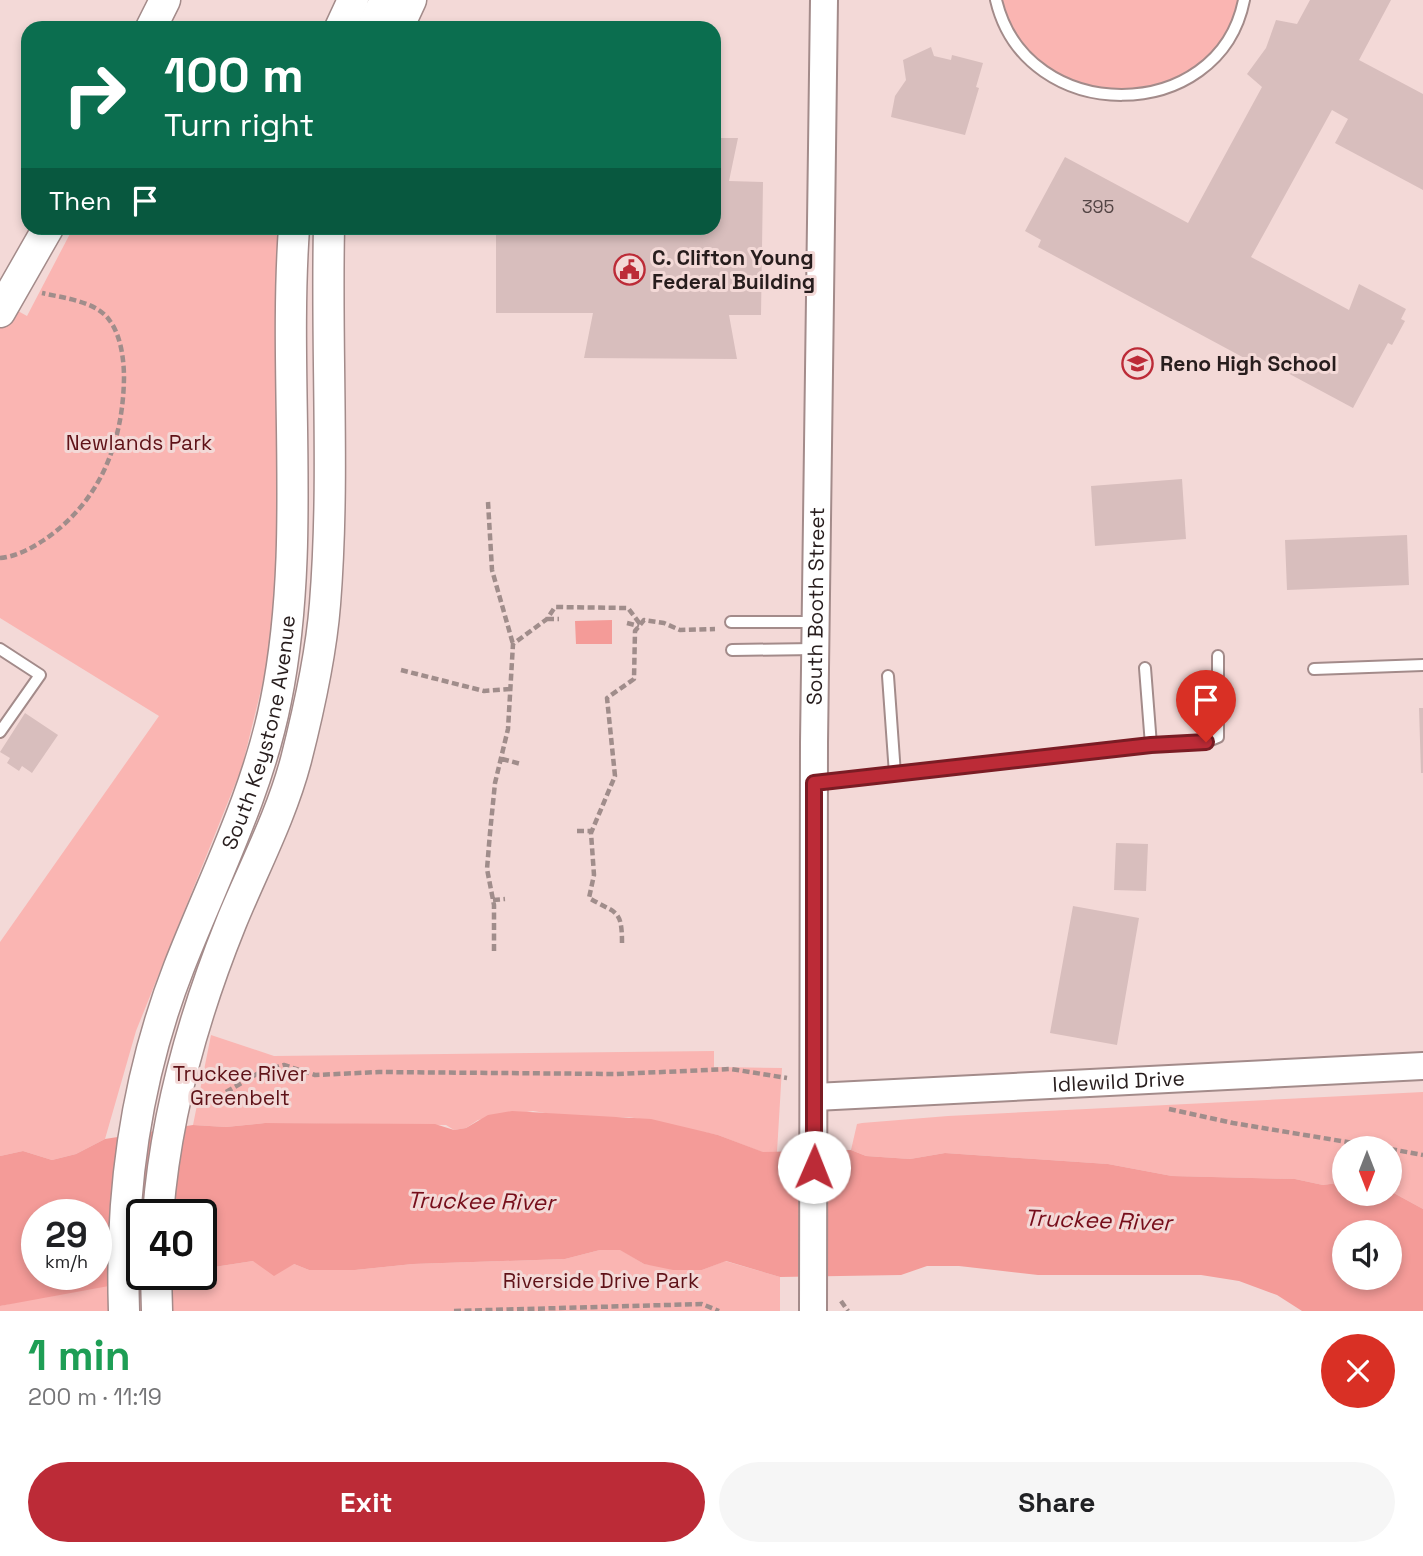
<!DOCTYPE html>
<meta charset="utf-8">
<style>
:root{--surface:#fff;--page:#f6f6f6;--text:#202124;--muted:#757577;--accent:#bc2b37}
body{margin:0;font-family:"Space Grotesk",sans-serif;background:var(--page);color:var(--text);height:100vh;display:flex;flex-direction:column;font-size:26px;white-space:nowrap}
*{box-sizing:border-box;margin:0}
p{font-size:23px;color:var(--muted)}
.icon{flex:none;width:38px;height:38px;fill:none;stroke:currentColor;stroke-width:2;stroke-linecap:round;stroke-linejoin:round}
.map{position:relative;height:1311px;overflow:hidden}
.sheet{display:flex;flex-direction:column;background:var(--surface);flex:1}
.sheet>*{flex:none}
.guide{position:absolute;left:21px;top:21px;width:700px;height:214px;border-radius:21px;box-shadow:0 4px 10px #0003;background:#0b6e4f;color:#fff;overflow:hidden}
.needle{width:46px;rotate:180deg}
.controls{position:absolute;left:1332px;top:1136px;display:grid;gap:14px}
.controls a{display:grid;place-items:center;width:70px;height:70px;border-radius:50%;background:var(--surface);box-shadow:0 4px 10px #0003;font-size:35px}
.speed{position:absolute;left:21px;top:1199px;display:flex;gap:14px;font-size:35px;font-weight:700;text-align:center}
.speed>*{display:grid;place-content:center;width:91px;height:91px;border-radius:50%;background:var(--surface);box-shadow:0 4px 10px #0003;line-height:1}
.speed small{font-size:18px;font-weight:400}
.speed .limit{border:4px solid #111;border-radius:10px;background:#fff;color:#111}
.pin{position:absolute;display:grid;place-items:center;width:60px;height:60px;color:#fff;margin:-72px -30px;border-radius:50% 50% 50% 0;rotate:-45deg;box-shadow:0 0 7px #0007}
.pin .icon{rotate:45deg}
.me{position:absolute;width:77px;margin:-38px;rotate:1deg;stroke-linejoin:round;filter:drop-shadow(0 0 5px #0008)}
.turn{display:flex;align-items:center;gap:24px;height:147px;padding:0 28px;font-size:32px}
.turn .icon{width:91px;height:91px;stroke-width:2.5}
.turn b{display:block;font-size:49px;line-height:60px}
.then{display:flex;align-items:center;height:66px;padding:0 28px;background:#0003;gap:14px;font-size:26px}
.round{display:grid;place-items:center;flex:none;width:74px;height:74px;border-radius:37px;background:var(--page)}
.head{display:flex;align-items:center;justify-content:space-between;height:119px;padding:0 28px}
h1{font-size:42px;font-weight:800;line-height:52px;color:#1e9e55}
.action{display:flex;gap:14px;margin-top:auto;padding:14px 28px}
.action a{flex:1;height:80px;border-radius:42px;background:var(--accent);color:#fff;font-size:28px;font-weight:800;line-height:80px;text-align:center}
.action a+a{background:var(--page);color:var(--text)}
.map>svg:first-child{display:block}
.green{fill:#fab5b2}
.water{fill:#f49b98;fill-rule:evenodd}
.building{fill:#d8bebd}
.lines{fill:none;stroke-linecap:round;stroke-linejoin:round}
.service-casing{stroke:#a38b8a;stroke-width:14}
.tertiary-casing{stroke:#a38b8a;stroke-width:30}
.secondary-casing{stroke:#a38b8a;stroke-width:33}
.path{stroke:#a08d8b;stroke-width:4.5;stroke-dasharray:7 3.5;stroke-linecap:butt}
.service{stroke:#fff;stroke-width:10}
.tertiary{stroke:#fff;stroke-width:26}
.secondary{stroke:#fff;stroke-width:30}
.route-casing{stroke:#7a1c24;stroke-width:18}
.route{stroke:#bc2b37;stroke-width:12}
.labels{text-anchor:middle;stroke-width:6;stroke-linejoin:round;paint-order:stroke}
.number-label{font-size:18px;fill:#534545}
.poi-label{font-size:21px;font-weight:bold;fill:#271d1d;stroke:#f3d9d7;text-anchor:start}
.park-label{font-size:21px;fill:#5f1218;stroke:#f3d9d7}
.street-label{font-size:21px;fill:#271d1d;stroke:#f3d9d7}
.water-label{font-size:23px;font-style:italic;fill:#770e1b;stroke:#f3d9d7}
</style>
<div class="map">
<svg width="1423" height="1311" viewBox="0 0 1423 1311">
<rect width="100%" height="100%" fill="#f3d9d7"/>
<path class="green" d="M996 0H1244L1216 53 1173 85 1094 94 1025 55Z
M73 228 278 230 277 570 271 649 242 767 136 1031 105 1139 76 1154 52 1160 23 1151 0 1156V942L159 716 0 618V301L27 316Z
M211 1035 274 1056 714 1051V1067L782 1068 777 1152H762L718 1135 629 1117H570L533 1111 478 1120 466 1128 454 1130 446 1125 265 1123 226 1127 193 1125Z
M1423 1092V1209L1390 1191V1148H1344V1182L1323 1185 1295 1179 1172 1176 1108 1164 945 1153 910 1159 866 1156 851 1150 857 1124 862 1123 948 1116Z
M600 1250H621L644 1264 702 1270 725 1261 780 1277V1311H0V1306C65 1292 134 1274 201 1274V1269L253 1261 294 1264 309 1270H355L413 1264 565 1259Z"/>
<path class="water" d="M612 620V644H576L575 621Z
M512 1111 651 1119 718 1135 763 1152 851 1150 866 1156 910 1159 945 1153 1108 1164 1172 1176 1295 1179 1323 1185 1344 1182V1194H1390V1191L1423 1209V1311H1302L1277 1295 1239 1281 1201 1275H1038L959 1266H927L901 1275 780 1277 726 1261 702 1270H673L644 1264 620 1250H600L565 1259 413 1264 355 1270H309L294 1264 274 1276 253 1261 201 1269V1214H142V1274H174L0 1306V1156L23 1151 52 1160 76 1154 105 1139 193 1125 226 1127 265 1123 435 1124 454 1130 466 1128 488 1115ZM37 1214H96V1274H37ZM1344 1232H1390V1278H1344Z"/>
<path class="building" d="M1310 0H1391L1359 60 1423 94V190L1335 143 1348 119 1332 110 1251 257 1349 310 1359 284 1406 309 1401 319 1405 321 1392 345 1388 343 1353 408 1252 354 1248 360 1038 247 1041 240 1025 231 1065 157 1188 223 1262 87 1247 74 1266 48 1276 20 1297 24Z
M931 47 934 56 951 60 952 55 983 63 976 87 979 88 965 135 891 117 895 96 906 80 903 60Z
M714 138H738L729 181 763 182 761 315H729L737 359 584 358 593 313H496V228H714Z
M1182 479 1186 539 1095 546 1091 486Z
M1407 535 1409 585 1287 590 1285 540Z
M1419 708H1423V773H1421Z
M25 713 58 735 32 773 22 766 19 771 7 763 10 758 0 752Z
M1116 843 1148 844 1146 891 1114 890Z
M1073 906 1139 918 1117 1045 1050 1033Z"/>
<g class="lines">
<defs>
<path id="service" d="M996 0C1026 127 1219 126 1244 0
M731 622H815
M0 649 40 675 0 732
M732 650 815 649
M1145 668 1151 745
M1314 669 1423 665
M888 676 895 774
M814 783 1151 745 1206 742 1218 737V656"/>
<g id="tertiary">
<path id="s1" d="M815 1097 1423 1066"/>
<path id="s2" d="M813 1311 814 743 824 0"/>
</g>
<g id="secondary">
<path d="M151 28 165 0"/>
<path d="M340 28 353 0"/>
<path d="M372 28 385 0"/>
<path d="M398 28 411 0"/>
<path d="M0 312 48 228"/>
<path d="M158 1214C166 1113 193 1017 231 923 253 869 281 817 296 760 309 709 321 656 325 604 335 479 326 353 329 228"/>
<path d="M156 1274 157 1311"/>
<path id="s3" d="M124 1311C120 1194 136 1077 179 967 213 880 258 793 276 700 307 546 283 384 294 228"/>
</g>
</defs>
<use href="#service" class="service-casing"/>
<use href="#tertiary" class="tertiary-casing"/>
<use href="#secondary" class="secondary-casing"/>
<path class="path" d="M488 502 492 570 513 644
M0 558C15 557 32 548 44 540 100 502 123 443 124 378 124 360 121 336 110 321 97 301 63 298 42 293
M547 619H559
M627 623 639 626
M401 670 484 691 511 689
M502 759 521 764
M577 831H592
M493 900 505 899
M622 943C622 908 616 914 589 898L594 875 591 833 615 776 607 698 634 679 635 631 644 620 664 623 680 630 715 629
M494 951V905L487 869 490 833 495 783 508 729 513 644 547 619 555 607 628 608 640 624
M226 1092 262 1071 284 1065 315 1075 379 1072 616 1074 731 1069 787 1078
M1169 1109 1233 1123 1383 1148
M1390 1149 1423 1155
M841 1301 848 1311
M454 1311 702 1304 719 1311"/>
<use href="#service" class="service"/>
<use href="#tertiary" class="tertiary"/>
<use href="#secondary" class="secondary"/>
</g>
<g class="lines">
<defs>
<path id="route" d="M814 1167V783L1151 745 1206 742"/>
</defs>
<use href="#route" class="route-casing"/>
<use href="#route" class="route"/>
</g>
<defs>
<symbol id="civic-ring" viewBox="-11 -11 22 22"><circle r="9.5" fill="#f3d9d7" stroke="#bc2b37" stroke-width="1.5"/><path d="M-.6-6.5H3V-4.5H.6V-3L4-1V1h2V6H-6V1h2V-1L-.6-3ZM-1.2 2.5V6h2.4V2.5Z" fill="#bc2b37"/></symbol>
<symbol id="school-ring" viewBox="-11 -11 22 22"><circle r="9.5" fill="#f3d9d7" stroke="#bc2b37" stroke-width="1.5"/><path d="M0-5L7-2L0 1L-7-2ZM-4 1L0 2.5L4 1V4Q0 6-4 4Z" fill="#bc2b37"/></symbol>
</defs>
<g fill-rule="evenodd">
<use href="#civic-ring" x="612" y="252" width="35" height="35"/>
<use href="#school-ring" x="1120" y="346" width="35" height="35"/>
</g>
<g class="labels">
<g class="number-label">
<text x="1098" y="213">395</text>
</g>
<g class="poi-label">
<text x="652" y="265">C. Clifton Young<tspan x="652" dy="24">Federal Building</tspan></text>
<text x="1160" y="371">Reno High School</text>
</g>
<g class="park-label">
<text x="139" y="450">Newlands Park</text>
<text x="240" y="1081">Truckee River<tspan x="240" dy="24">Greenbelt</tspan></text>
<text x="601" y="1288">Riverside Drive Park</text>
</g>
<g class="street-label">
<text dy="7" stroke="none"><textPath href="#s2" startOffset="705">South Booth Street</textPath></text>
<text dy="7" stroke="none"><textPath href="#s3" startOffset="600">South Keystone Avenue</textPath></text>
<text dy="7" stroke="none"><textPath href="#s1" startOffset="304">Idlewild Drive</textPath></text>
</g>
<g class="water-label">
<text transform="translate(481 1201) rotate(1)" y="8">Truckee River</text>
<text transform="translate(1098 1220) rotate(2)" y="8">Truckee River</text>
</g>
</g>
</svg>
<div class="controls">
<a><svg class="needle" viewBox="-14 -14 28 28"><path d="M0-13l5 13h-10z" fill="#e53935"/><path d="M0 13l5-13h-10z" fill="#757577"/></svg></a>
<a><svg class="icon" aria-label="sound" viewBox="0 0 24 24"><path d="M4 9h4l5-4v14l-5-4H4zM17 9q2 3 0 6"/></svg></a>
</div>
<div class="speed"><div>29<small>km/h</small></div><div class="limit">40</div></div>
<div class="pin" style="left:1206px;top:742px;background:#d93025"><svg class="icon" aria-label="arrive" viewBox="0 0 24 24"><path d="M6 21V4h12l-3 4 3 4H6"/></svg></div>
<svg class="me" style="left:814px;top:1167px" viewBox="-20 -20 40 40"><circle r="19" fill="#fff"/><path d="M0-13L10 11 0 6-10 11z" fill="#bc2b37"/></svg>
<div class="guide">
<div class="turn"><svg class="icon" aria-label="right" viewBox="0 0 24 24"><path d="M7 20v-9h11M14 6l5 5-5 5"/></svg><div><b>100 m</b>Turn right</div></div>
<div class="then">Then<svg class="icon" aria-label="arrive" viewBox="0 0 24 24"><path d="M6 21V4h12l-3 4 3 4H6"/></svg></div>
</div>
</div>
<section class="sheet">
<div class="head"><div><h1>1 min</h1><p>200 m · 11:19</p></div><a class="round" style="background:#d93025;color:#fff"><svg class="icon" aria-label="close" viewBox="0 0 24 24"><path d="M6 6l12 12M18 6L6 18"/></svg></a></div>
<div class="action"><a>Exit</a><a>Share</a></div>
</section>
